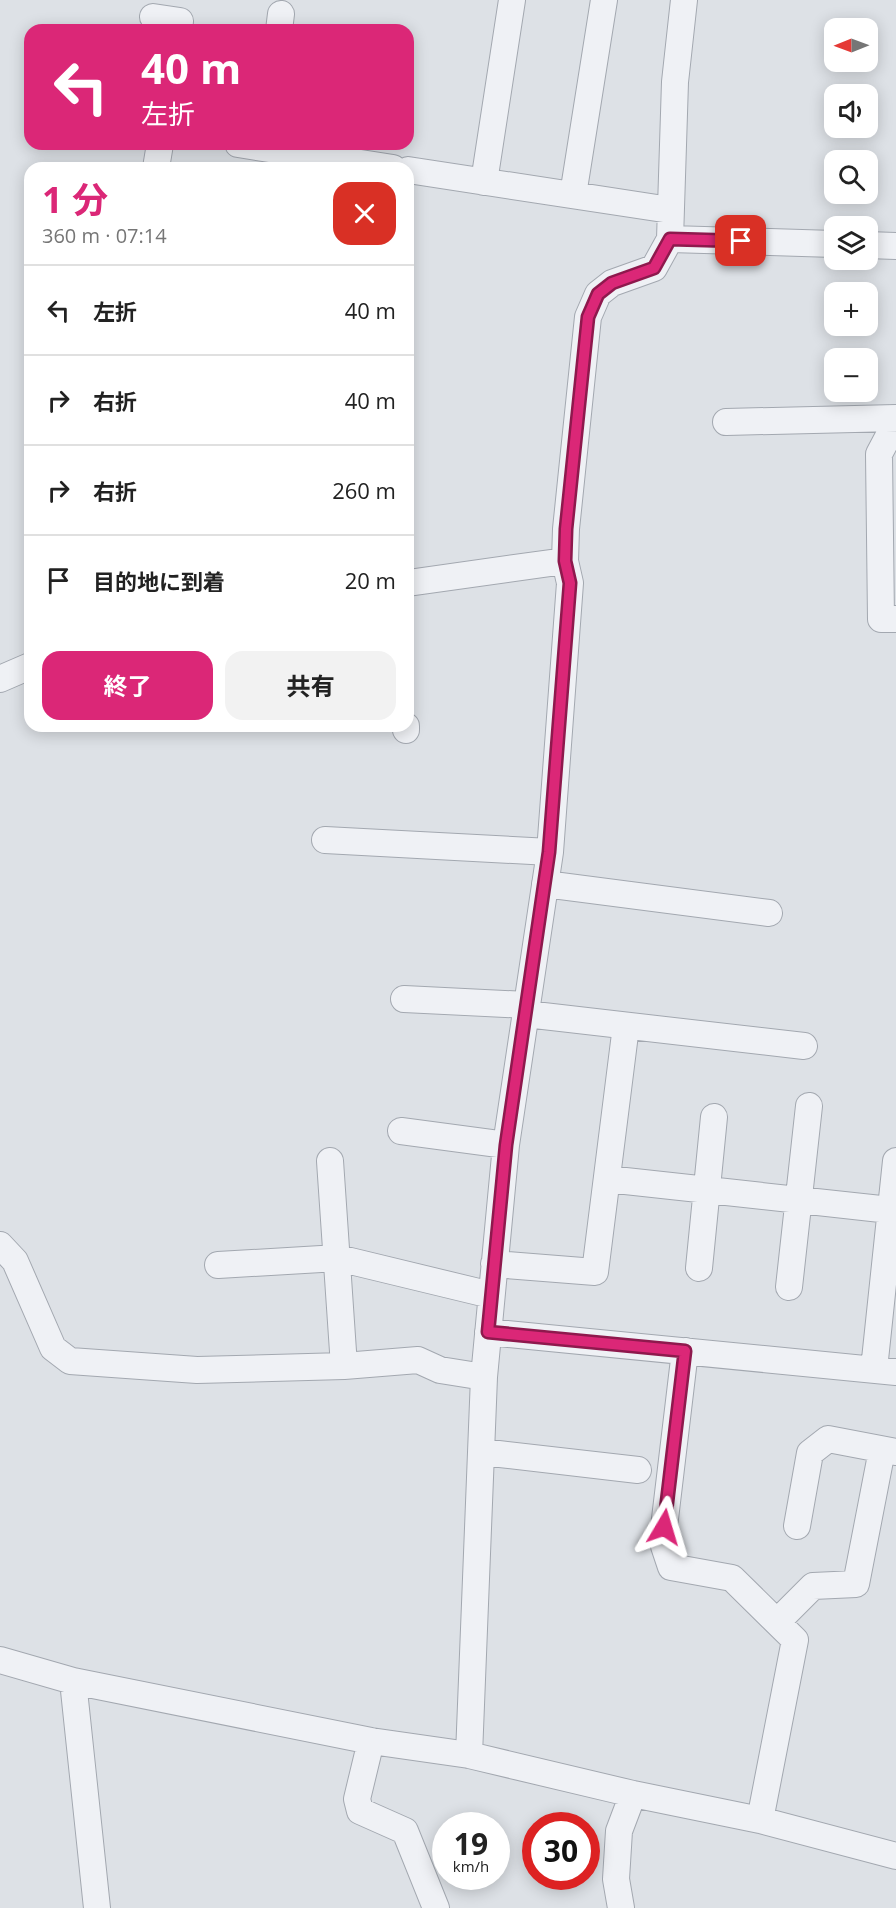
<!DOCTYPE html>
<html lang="ja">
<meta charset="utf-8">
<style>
:root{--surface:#fff;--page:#f2f2f2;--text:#222;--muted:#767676;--line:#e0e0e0;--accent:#db2777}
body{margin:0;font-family:"Open Sans","Noto Sans JP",sans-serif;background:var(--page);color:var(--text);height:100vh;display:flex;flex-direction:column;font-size:22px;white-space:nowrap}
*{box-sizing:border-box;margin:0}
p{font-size:20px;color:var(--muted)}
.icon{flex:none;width:33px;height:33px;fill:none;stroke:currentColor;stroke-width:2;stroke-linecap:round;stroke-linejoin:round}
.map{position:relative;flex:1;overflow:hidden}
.sheet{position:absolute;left:24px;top:162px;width:390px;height:570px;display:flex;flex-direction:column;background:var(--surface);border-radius:18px;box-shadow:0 3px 15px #0003}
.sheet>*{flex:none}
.banner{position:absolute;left:24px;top:24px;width:390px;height:126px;border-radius:18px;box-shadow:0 3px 15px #0003;background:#db2777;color:#fff;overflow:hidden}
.needle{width:39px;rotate:269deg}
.fabs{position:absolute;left:824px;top:18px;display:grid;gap:12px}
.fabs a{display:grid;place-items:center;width:54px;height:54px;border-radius:12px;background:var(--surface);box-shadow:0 3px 15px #0003;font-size:30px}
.speed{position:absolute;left:432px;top:1812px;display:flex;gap:12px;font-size:30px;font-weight:700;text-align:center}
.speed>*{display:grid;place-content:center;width:78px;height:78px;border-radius:50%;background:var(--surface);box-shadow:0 3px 15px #0003;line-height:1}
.speed small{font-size:15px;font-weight:400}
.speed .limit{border:9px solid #d22;background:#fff;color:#111}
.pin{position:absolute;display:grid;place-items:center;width:51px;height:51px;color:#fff;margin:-26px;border-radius:12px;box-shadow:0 3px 9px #0006}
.me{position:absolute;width:66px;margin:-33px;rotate:7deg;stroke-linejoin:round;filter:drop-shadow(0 0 4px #0008)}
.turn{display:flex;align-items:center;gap:21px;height:126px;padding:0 18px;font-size:27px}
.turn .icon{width:78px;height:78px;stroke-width:2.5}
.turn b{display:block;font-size:42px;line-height:51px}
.round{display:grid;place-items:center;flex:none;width:63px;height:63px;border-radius:18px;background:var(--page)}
.headline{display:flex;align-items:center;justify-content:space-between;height:102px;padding:0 18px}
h1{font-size:36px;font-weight:700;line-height:45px;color:var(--accent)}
.primary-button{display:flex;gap:12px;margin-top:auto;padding:12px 18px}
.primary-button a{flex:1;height:69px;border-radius:18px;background:var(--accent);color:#fff;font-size:24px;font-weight:700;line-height:69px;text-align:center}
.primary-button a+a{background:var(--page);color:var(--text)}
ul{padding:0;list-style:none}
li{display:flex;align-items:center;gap:18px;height:90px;padding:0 18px;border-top:2px solid var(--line)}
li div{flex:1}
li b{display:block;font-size:22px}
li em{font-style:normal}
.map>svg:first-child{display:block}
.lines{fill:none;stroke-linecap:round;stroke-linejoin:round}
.street-casing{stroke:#a3a8b0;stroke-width:28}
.street{stroke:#eff1f5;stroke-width:26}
.route-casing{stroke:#8e194d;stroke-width:15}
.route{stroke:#db2777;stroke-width:10}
</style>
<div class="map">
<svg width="896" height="1908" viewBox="0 0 896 1908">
<rect width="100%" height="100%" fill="#dde1e6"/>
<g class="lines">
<defs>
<path id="street" d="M153 17 180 21 179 30
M279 30 281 14
M238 144 393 168
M156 168 160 144
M408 170 670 210
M484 182 512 0
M573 195 604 0
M670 239 834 244
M867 245 896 246
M726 422 896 418
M896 422 879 454 881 619H896
M408 583 565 561
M0 679 30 666
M406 726V730
M325 840 550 852
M545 884 769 913
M404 999 527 1005
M526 1014 804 1046
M401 1131 506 1145
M330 1161 344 1366
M607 1179 890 1210
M0 1245 15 1261 53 1348 70 1361 197 1370 344 1366 418 1360 440 1370 484 1377
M494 1264 595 1272 626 1026
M218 1265 338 1258 491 1295
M699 1268 714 1117
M789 1287 809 1106
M488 1332 896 1372
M685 1351 664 1527V1546L671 1567 732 1578 795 1640 760 1820
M874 1369 896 1161
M482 1452 638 1470
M797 1526 810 1453 828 1439 896 1452
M777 1622 813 1586 856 1584 882 1450
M0 1660 73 1681 371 1741 469 1755 633 1794 760 1820 896 1856
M73 1681 97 1908
M371 1741 357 1799 360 1811 405 1831 436 1908
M469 1755 484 1377 506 1145 550 852 570 583 565 561 566 529 588 317 598 294 612 283 654 268 670 239 675 82 684 0
M621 1908 616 1879 619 1831 633 1794"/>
</defs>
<use href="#street" class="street-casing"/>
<use href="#street" class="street"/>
</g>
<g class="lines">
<defs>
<path id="route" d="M664 1527 685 1351 488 1332 506 1145 549 852 570 583 565 561 566 529 588 317 598 294 612 283 654 268 670 239 741 241"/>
</defs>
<use href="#route" class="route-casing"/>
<use href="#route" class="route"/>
</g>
</svg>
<div class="fabs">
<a><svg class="needle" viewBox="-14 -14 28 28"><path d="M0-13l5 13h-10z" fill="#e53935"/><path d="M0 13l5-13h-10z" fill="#767676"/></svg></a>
<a><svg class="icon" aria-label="sound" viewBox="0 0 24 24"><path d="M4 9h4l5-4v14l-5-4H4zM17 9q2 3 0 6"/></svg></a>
<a><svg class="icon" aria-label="search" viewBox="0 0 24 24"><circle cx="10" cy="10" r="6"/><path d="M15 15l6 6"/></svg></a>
<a><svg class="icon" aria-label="layers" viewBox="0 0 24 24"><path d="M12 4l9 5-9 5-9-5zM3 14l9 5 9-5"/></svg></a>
<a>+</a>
<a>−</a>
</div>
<div class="speed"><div>19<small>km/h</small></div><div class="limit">30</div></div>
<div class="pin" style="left:741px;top:241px;background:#d93025"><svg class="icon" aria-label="arrive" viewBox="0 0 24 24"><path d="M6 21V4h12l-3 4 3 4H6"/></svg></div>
<svg class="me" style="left:664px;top:1527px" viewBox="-20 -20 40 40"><path d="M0-17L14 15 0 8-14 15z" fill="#db2777" stroke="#fff" stroke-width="4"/></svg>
<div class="banner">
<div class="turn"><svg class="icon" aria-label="left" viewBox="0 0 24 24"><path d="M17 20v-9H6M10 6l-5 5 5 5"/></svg><div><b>40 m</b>左折</div></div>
</div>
<section class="sheet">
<div class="headline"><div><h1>1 分</h1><p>360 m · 07:14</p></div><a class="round" style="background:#d93025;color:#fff"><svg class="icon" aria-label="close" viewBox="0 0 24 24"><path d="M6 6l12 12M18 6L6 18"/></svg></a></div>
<ul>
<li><svg class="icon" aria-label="left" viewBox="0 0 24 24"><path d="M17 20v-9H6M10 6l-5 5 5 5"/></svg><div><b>左折</b></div><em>40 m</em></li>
<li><svg class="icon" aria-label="right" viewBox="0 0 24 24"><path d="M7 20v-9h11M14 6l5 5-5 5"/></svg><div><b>右折</b></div><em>40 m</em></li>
<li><svg class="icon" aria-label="right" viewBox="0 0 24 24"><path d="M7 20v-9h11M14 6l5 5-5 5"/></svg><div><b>右折</b></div><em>260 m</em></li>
<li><svg class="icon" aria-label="arrive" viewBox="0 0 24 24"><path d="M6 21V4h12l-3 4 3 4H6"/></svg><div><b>目的地に到着</b></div><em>20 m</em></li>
</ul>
<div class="primary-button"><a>終了</a><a>共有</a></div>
</section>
</div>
